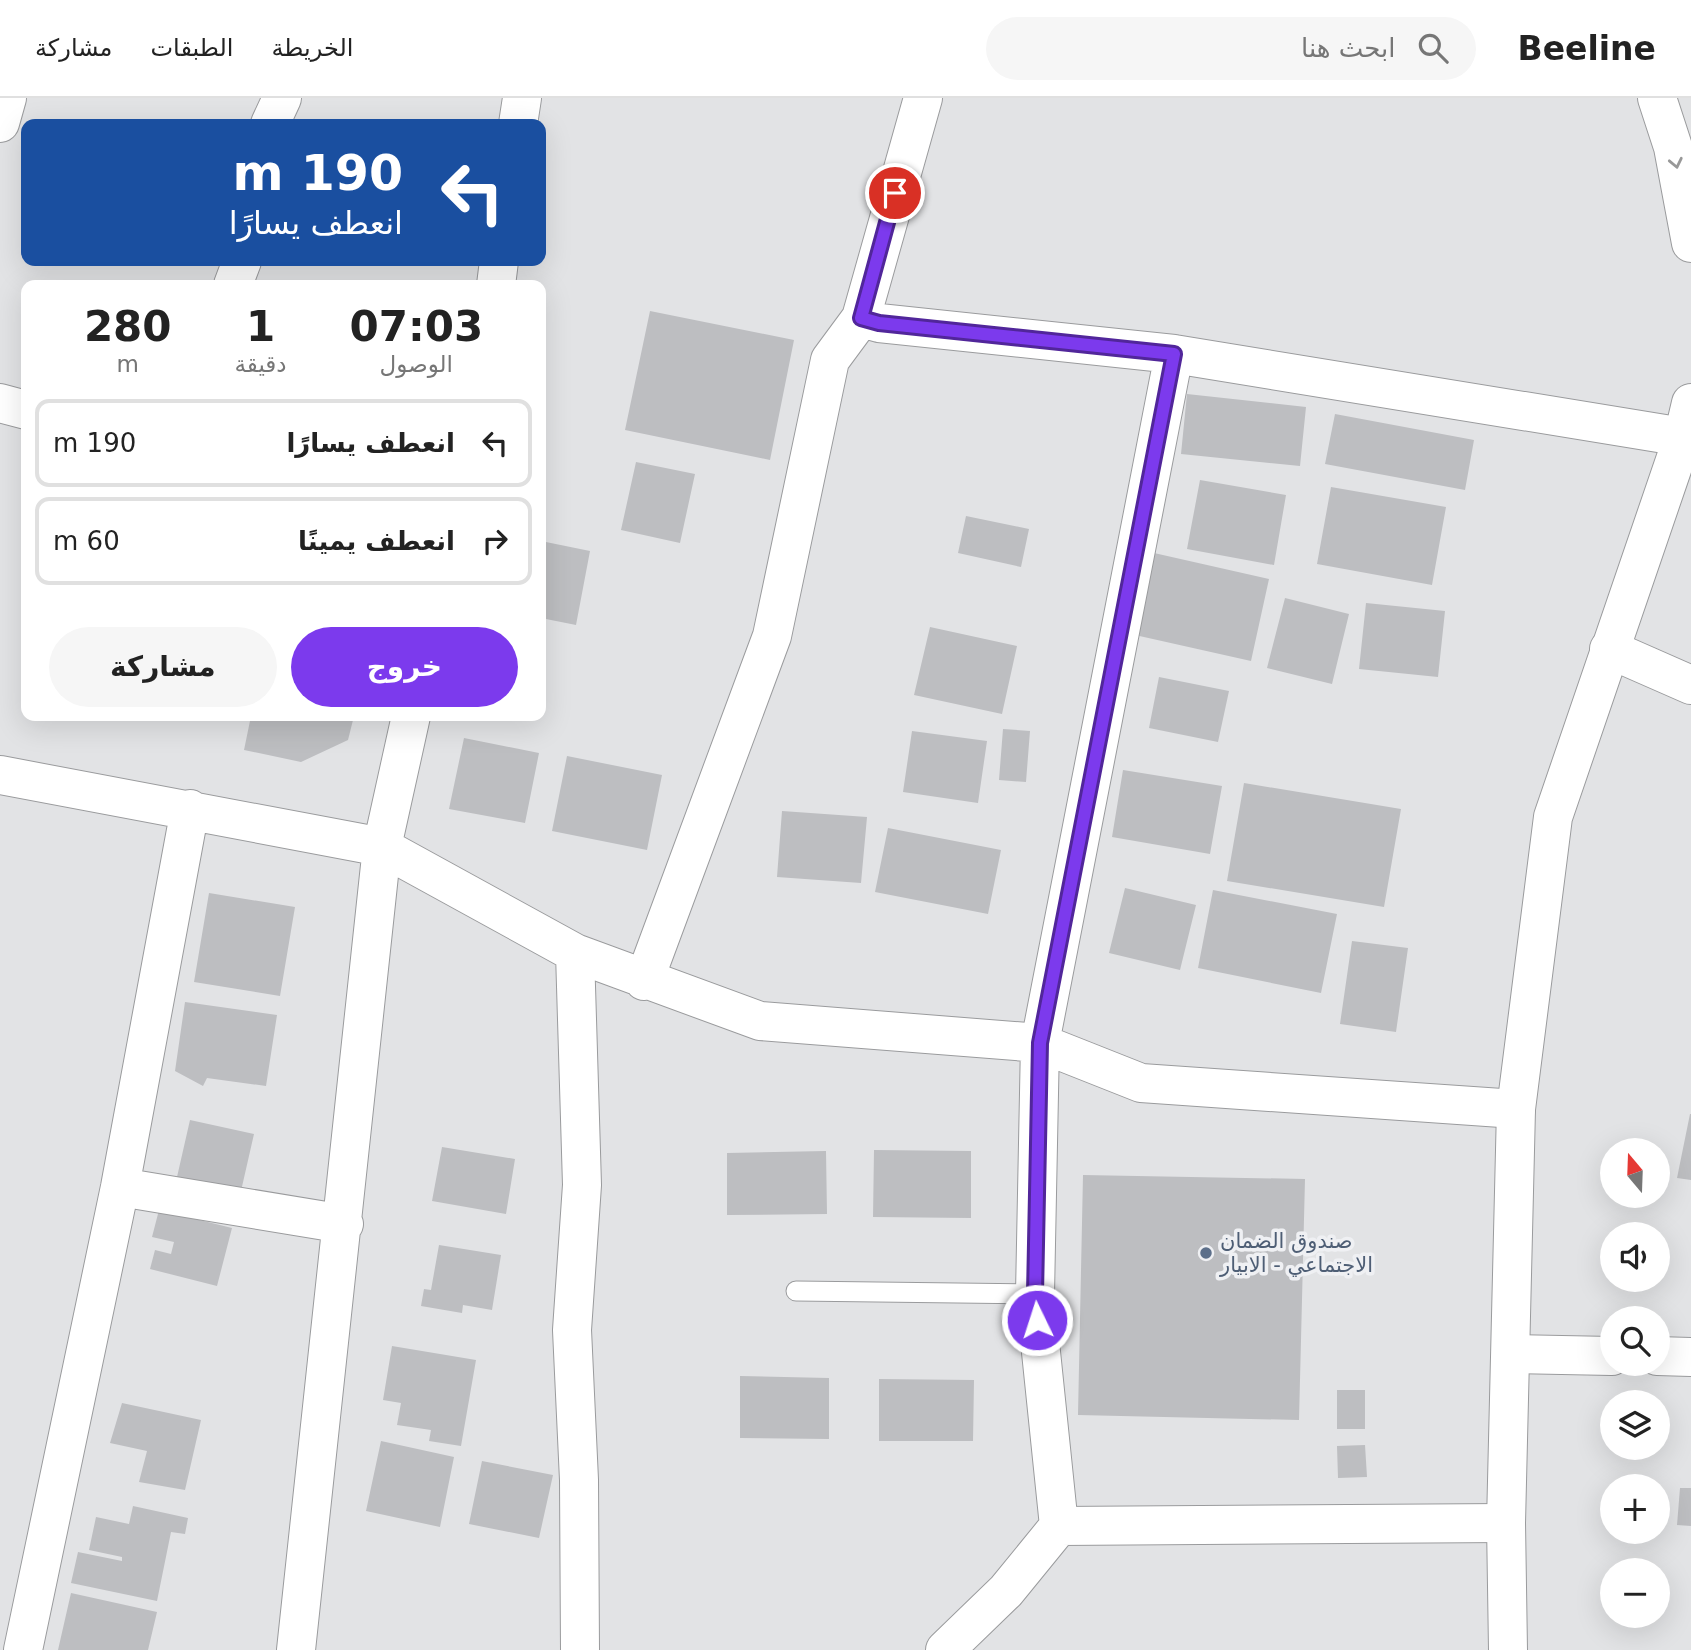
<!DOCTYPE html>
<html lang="ar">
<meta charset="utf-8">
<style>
:root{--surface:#fff;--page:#f6f6f6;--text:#222;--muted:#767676;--line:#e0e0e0;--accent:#7c3aed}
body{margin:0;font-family:"DejaVu Sans",Vazirmatn,sans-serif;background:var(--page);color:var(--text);direction:rtl;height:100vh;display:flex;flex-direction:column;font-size:26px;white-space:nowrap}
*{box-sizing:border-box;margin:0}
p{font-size:23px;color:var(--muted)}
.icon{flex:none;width:38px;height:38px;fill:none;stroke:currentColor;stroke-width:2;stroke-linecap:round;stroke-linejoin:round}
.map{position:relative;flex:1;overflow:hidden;direction:ltr}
.side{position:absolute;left:21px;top:182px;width:525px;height:441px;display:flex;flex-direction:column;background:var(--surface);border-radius:14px;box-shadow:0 7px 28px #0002;direction:rtl}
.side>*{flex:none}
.top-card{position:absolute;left:21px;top:21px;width:525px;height:147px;border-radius:14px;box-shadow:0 7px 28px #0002;direction:rtl;background:#1a4fa0;color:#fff;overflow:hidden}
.needle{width:46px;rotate:341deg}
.controls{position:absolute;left:1600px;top:1040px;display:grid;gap:14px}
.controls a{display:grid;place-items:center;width:70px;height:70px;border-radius:50%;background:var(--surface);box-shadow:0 7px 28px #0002;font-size:35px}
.pin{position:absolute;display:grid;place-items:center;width:60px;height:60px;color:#fff;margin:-30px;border:4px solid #fff;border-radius:50%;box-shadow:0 2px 7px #0007}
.me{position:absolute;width:77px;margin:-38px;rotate:356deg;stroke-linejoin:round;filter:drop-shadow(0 0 5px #0008)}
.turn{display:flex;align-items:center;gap:24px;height:147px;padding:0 28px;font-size:32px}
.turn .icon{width:91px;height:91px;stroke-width:2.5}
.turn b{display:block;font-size:49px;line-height:60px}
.eta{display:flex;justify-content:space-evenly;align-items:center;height:119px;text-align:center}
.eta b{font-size:42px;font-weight:700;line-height:49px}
.primary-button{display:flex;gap:14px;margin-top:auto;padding:14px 28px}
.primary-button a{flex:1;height:80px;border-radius:42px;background:var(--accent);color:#fff;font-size:28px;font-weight:700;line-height:80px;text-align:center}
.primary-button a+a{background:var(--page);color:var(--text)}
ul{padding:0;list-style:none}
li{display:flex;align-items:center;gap:21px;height:88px;margin:0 14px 10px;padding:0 14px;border:4px solid var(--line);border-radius:14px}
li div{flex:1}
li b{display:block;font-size:26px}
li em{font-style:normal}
header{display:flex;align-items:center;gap:42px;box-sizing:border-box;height:98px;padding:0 35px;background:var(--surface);border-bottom:2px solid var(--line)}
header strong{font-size:33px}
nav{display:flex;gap:38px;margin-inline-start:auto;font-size:24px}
.search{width:490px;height:63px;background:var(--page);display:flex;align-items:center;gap:18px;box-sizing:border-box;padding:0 24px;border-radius:38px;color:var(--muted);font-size:26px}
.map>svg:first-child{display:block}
.building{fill:#bdbec1}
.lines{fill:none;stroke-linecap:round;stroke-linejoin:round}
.service-casing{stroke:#9a9b9d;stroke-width:21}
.minor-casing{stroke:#9a9b9d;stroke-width:40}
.tertiary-casing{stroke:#9a9b9d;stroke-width:40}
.service{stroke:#fff;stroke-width:19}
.minor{stroke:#fff;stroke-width:38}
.tertiary{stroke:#fff;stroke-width:38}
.oneway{stroke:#989898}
.route-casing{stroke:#51269a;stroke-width:18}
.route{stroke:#7c3aed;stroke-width:12}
.service-dot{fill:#5c6f8a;stroke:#eff0f3;stroke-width:2.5}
.labels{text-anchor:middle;stroke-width:7;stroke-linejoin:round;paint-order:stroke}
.service-label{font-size:21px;fill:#4e5e75;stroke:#eff0f3;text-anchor:start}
</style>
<header>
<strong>Beeline</strong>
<div class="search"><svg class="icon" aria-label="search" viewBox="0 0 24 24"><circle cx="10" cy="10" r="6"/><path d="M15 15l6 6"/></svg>ابحث هنا</div>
<nav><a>الخريطة</a><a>الطبقات</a><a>مشاركة</a></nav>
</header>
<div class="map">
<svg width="1691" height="1552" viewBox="0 0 1691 1552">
<rect width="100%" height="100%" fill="#e2e3e5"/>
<path class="building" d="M650 213 794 242 770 362 625 332Z
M1187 296 1306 309 1300 368 1181 356Z
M1335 316 1474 342 1465 392 1325 366Z
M636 364 695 376 680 445 621 432Z
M1200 382 1286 397 1274 467 1187 451Z
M1331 389 1446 409 1432 487 1317 466Z
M966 418 1029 431 1021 469 958 455Z
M541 443 590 453 576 527 541 520Z
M1154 455 1269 481 1251 563 1135 537Z
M1285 500 1349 516 1332 586 1267 570Z
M1366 505 1445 513 1438 579 1359 571Z
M930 529 1017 548 1002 616 914 597Z
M1159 579 1229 593 1218 644 1149 630Z
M251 618H354L348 642 301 664 244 652Z
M1003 631 1030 633 1026 684 999 682Z
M912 633 987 643 978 705 903 694Z
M464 640 539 655 525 725 449 711Z
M567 658 662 677 647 752 552 733Z
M1123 672 1222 688 1210 756 1112 739Z
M1244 685 1401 711 1384 809 1227 783Z
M782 713 867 719 861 785 777 779Z
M888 730 1001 752 988 816 875 794Z
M1125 790 1196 807 1180 872 1109 855Z
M1213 792 1337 816 1321 895 1198 870Z
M209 795 295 809 280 898 194 884Z
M1352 843 1408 850 1396 934 1340 926Z
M185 904 277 917 266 988 207 980 203 988 175 973Z
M1690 1016H1691V1082L1677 1080Z
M190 1022 254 1036 241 1093 177 1079Z
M442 1049 515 1061 506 1116 432 1103Z
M874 1052 971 1053V1120L873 1119Z
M826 1053 827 1116 727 1117V1055Z
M1083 1077 1305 1081 1299 1322 1078 1317Z
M159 1112 232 1130 217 1188 150 1171 155 1152 171 1156 174 1144 152 1139Z
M439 1147 501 1157 492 1212 463 1207 462 1215 421 1208 424 1191 431 1192Z
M392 1248 476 1262 461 1348 429 1343 431 1332 397 1327 401 1305 383 1302Z
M740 1278 829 1280V1341L740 1340Z
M879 1281 974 1282 973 1343H879Z
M1337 1292H1365V1331H1337Z
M122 1305 201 1322 185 1392 139 1384 147 1353 110 1345Z
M381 1343 454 1359 440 1429 366 1413Z
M1365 1347 1367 1379 1338 1380 1337 1348Z
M482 1363 553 1377 539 1440 469 1426Z
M1680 1390H1691V1428L1677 1427Z
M133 1408 188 1420 185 1436 171 1434 157 1503 71 1485 78 1454 122 1463V1459L89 1452 96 1419 129 1426Z
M71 1495 157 1514 148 1552H58Z"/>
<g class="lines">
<defs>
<path id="service" d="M796 1193 1035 1196"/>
<path id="minor" d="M0 25 7 0
M270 26 282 0
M518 26 522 0
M233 187 242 163
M496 187 499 163
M861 220 923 0
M1174 256 1040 945 1035 1196 1059 1428 1506 1425
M0 305 26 312
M1609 551 1691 587
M0 677 382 749 575 855 760 923 1040 945 1141 985 1516 1011
M575 855 582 1087 572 1232 579 1382 580 1552
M644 883 772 538 830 262 861 220 879 225 1174 256 1683 339
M120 1089 344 1126
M1511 1256 1612 1258
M1657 1258 1691 1259
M23 1552 120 1089 190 711
M296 1552 382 749 411 618
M945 1552 1006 1493 1059 1428"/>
<path id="tertiary" d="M1657 0 1673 49 1691 145
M1508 1552 1506 1425 1516 1011 1553 719 1683 339 1691 305"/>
</defs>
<use href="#service" class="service-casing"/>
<use href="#minor" class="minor-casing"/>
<use href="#tertiary" class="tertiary-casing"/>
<use href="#service" class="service"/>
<use href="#minor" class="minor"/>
<use href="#tertiary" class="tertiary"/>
</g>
<defs><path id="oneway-chevron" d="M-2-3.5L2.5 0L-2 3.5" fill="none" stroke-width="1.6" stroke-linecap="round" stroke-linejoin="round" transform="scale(1.75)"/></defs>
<use class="oneway" href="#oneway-chevron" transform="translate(1676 65) rotate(78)"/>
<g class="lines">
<defs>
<path id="route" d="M895 95 861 220 879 225 1174 256 1040 945 1035 1196 1037 1222"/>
</defs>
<use href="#route" class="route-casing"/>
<use href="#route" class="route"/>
</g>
<circle class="service-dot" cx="1206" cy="1155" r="7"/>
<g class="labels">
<g class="service-label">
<text x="1220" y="1150">صندوق الضمان<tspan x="1220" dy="24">الاجتماعي - الابيار</tspan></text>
</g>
</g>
</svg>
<div class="controls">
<a><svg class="needle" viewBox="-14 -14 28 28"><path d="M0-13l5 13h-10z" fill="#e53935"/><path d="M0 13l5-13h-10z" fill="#767676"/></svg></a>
<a><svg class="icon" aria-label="sound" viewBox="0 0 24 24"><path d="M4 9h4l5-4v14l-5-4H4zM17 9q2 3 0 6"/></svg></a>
<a><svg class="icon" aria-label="search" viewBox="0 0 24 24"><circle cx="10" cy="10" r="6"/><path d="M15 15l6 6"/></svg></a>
<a><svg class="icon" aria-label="layers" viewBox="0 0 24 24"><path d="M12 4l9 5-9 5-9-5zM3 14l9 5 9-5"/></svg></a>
<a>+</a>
<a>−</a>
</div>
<div class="pin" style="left:895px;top:95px;background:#d93025"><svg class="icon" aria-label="arrive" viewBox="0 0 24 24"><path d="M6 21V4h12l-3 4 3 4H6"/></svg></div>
<svg class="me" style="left:1037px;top:1222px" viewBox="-20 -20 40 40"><circle r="17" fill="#7c3aed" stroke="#fff" stroke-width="3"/><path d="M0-11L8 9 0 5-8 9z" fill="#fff"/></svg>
<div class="top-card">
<div class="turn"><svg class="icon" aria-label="left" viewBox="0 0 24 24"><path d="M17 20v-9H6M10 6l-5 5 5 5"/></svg><div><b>190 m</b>انعطف يسارًا</div></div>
</div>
<section class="side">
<div class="eta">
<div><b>07:03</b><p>الوصول</p></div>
<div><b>1</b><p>دقيقة</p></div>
<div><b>280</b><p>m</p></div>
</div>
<ul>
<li><svg class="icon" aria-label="left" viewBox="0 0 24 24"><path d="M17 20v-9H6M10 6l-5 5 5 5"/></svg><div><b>انعطف يسارًا</b></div><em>190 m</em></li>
<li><svg class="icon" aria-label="right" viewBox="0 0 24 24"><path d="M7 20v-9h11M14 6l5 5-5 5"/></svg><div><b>انعطف يمينًا</b></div><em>60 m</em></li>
</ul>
<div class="primary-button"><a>خروج</a><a>مشاركة</a></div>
</section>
</div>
